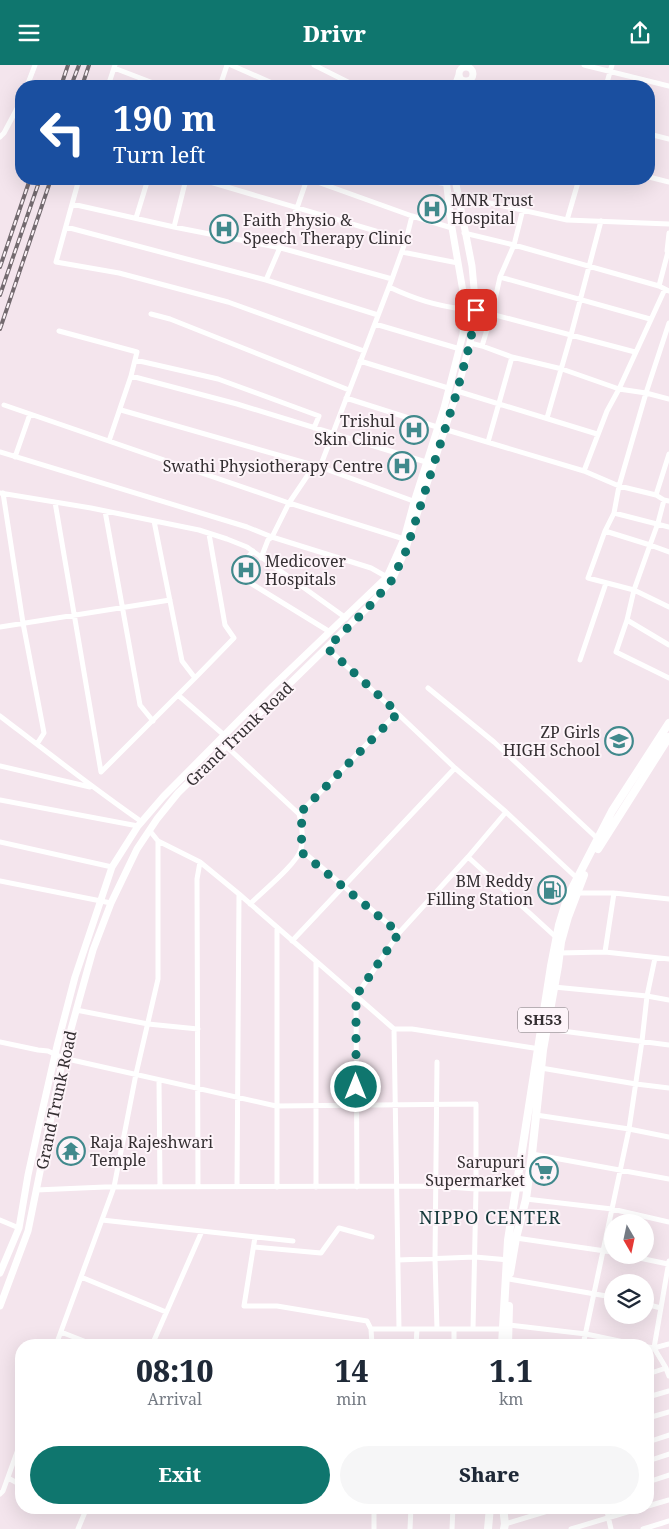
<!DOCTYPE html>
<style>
:root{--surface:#fff;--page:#f6f6f7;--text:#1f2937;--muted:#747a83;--accent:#0f766e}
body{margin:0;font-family:"Noto Serif",serif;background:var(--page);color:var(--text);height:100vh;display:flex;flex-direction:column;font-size:19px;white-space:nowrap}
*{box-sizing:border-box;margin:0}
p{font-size:16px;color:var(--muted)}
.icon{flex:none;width:28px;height:28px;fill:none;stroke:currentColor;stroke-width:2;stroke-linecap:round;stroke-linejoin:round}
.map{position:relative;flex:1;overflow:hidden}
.panel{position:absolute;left:15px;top:1274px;width:639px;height:175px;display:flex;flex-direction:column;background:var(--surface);border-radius:20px;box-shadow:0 5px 20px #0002}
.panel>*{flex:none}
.banner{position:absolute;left:15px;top:15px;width:640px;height:105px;border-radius:20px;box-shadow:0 5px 20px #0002;background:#1a4fa0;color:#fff;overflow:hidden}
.needle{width:32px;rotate:171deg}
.buttons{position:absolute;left:604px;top:1149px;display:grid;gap:10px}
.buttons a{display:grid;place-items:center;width:50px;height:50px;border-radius:50%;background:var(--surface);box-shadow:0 5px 20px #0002;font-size:25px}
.pin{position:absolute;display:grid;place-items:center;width:42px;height:42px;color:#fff;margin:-21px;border-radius:10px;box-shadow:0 2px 8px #0006}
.me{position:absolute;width:55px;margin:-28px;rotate:0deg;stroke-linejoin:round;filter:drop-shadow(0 0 4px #0008)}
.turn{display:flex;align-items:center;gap:18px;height:105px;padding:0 15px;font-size:22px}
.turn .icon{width:65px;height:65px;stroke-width:2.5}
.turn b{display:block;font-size:35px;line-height:42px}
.eta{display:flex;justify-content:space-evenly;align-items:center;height:85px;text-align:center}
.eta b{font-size:30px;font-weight:800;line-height:35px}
.primary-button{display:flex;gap:10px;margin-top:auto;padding:10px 15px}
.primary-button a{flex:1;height:58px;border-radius:30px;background:var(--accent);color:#fff;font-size:20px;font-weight:800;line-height:58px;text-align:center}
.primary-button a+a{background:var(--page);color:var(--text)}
header{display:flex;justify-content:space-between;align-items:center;height:65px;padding:0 15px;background:var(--accent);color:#fff;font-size:22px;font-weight:800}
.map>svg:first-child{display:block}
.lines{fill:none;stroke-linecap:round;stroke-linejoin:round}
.street{stroke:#fff;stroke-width:5}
.secondary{stroke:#fff;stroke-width:7}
.primary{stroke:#fff;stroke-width:8}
.rail-casing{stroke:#736a6f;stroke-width:4}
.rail{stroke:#fdf4f9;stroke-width:2;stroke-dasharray:5.5;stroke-linecap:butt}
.route{stroke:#0f766e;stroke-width:9;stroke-dasharray:0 16.2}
.labels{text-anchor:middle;stroke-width:4;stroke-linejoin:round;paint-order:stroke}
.shield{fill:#fdf4f9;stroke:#706a6e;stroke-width:1}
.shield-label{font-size:15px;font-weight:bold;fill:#342f32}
.poi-label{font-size:16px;fill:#342f32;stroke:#fdf4f9;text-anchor:end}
.street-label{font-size:16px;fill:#342f32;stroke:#fdf4f9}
.neighbourhood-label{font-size:18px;letter-spacing:1px;fill:#15383a;stroke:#fdf4f9}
</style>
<header><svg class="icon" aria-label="menu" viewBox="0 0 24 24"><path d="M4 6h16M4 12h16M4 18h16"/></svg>Drivr<svg class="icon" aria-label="share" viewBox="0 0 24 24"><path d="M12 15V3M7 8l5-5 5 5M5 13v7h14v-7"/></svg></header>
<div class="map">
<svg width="669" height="1464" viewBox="0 0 669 1464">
<rect width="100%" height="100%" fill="#f4e5ed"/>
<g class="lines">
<path class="street" d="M231 0 279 21
M314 0 356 21
M584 0 669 21
M114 3 161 21
M27 21 35 0
M108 21 115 0
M220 21 227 0
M606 21 612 0
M649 69 669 74
M0 72 4 68 21 36
M649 112 669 117
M79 114 56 197 119 208 228 237 364 286
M200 114 406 175
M309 114 412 151 452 163
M418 114 447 119
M458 131 567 155 669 159
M72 139 174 162 281 183 392 214
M136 153 148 114
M567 155 579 114
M66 162 266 215 378 250
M174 162 186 114
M464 168 514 180 659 221 669 226
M667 186 669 168
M402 187 458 198
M500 212 650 254
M266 215 297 143 307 114
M659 221 669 183
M389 222C415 234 436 241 464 244
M476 245 635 287
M151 249 170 254 349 325
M669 258 646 328 619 421 614 448 605 466 588 513 634 525 669 542
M375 259 460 284
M59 266 137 287 131 311
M470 278 482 281 512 292 562 304 619 324 646 328 669 334
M482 281 492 248 500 212 514 180 523 144
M135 295 218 314 319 351 314 363
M360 296 448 323
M457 326 597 369
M346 333 437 362 584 406 619 421 656 430 664 435 669 436
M4 340 289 438 404 474
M121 345 320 402 416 437
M547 353 571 270 601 156
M109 376 131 311 237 339 426 397
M488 377 512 292
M0 387 247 462 272 472 371 503 387 512
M15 392 30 349
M320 402 392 214 406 175 412 151
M584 406 607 346 619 324 665 224
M0 428 91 443 199 465 227 474 247 482 346 553
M3 428 23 558 44 668 37 679
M656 430 669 389
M664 435 658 458 650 480 669 487
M55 437 101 707 195 613
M105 446 140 640 153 656
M614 448 669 462
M154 456 182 596 195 613 234 573 225 560 209 469
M605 466 650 480 634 525 627 555 669 580
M253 486 234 509 239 511 330 567
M261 493 268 475 272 472 289 438 314 401
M627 555 616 587 669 613
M0 562 170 535
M327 583 397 648 455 703 506 747 579 815
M580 595 606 518
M428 623 494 677 599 775
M178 630 224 670
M0 651C47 687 93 723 142 757
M227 682 299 749C302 761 304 772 301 784 297 799 262 827 250 839
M0 701 90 722
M0 735 138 761
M299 749 397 648
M150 766 158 776 200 797 239 829 394 964H412L540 984
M0 777 112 802
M301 785 399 868 468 792 558 874
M468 792 506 747
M0 816 111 838
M578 828H614L669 834
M292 876 455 703
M605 887 614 828
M559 888 605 887 669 894
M554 922 647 931 669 935
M76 945 148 959 198 964
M394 964 399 1264
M547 964 669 980
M0 977 38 985 48 986 63 993 276 1041 476 1039V1124L473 1264
M437 997 435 1194 437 1264
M541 1003 636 1019 669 1023
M159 1015 160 1122
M536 1050 629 1064 669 1072
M532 1089 669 1114
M198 1122 197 814 200 797
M237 1122 239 829
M277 1122V862
M316 1122V897
M357 1122 356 931 399 868
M36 1125 105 1122 435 1121 476 1124H527
M526 1134 612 1144 669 1157
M0 1155 19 1163
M102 1155 293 1176
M255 1172 244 1241H277L367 1256 371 1264 372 1280
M516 1173 612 1187
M254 1182 321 1188 339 1163 372 1172
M625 1190 668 1199
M398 1195 475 1192 509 1195
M81 1212 166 1247
M509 1214 612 1232
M645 1239 661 1243
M509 1260 586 1269 638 1280
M371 1264H505
M61 1267 94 1280
M56 1280 114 1122 136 1009 158 914V776
M152 1280 202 1166
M416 1280 417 1264
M454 1280V1264
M583 1280 629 1064 642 976 647 931 655 893
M648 1282 654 1283 669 1196
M654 1283 669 1279
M652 1284 654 1283 666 1303 669 1311
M648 1309 666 1303
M648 1332 669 1326
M648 1353 669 1347
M648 1377 669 1370
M648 1396 669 1389
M8 1413 21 1420
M648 1417 669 1410
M0 1429 3 1426 21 1376
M648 1441 669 1435
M70 1442 85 1447 87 1442
M374 1442V1464
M606 1442 611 1464
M505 1459 561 1442
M78 1464 85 1447
M410 1464 411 1442
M452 1464 453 1442
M571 1464 644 1442
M643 1464 669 1456"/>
<path class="secondary" d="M459 9a7 7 0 1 1 14 0a7 7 0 1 1-14 0Z
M455 21 459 10
M0 1208 19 1163 28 1110 39 1060 57 981 75 912 112 802 138 761 163 732 272 622 387 512 404 474 414 437 444 343 463 269 465 238 452 163 446 114
M0 1241 28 1166 63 993 93 885 111 838 137 784 157 754 178 728 367 543 392 515 405 486 456 330 470 278 476 245 472 201 455 114"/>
<path class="primary" d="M598 784 669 672
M510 1208 516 1173 526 1134 532 1089 543 985 558 901 561 877 568 852 584 810
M502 1280 508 1175 551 901 559 860 568 831 612 746 669 658
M508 1280 509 1241
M503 1442 505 1459 504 1464
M488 1464 490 1442"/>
<defs>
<path id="rail" d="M61 21 68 0
M71 21 79 0
M82 21 89 0
M0 202 30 114
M0 230 40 114
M0 264 51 114"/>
</defs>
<use href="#rail" class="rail-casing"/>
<use href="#rail" class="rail"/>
</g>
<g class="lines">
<path class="route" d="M356 1022V931L399 868 300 786 303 763 299 749 398 648 327 583 367 544 392 515 406 486 456 330 470 278 476 245"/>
</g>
<defs>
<symbol id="hospital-ring" viewBox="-11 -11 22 22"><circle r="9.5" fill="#fdf4f9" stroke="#41898c" stroke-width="1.5"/><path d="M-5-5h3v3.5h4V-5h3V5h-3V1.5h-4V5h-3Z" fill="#41898c"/></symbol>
<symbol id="school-ring" viewBox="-11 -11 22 22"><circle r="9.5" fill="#fdf4f9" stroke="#41898c" stroke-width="1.5"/><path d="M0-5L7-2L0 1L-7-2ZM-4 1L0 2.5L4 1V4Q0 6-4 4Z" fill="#41898c"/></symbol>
<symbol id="fuel-ring" viewBox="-11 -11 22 22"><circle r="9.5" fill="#fdf4f9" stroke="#41898c" stroke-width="1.5"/><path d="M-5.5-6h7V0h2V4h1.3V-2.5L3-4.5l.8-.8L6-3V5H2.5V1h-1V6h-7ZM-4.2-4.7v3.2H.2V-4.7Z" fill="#41898c"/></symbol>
<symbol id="temple-ring" viewBox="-11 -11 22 22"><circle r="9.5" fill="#fdf4f9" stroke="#41898c" stroke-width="1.5"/><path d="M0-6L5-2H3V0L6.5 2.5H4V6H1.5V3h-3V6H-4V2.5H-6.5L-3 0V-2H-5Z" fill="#41898c"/></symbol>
<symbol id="supermarket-ring" viewBox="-11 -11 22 22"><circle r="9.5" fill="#fdf4f9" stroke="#41898c" stroke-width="1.5"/><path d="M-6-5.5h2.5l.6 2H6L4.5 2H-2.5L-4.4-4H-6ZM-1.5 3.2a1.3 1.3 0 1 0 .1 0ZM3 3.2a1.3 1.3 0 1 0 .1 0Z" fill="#41898c"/></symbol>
</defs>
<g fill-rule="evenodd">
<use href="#hospital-ring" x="416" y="128" width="32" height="32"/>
<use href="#hospital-ring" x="208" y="148" width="32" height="32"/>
<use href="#hospital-ring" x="398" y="349" width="32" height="32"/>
<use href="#hospital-ring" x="386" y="385" width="32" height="32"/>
<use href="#hospital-ring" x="230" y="489" width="32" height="32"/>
<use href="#school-ring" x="603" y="660" width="32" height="32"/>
<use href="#fuel-ring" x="536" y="809" width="32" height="32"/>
<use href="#temple-ring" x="55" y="1070" width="32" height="32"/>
<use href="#supermarket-ring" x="528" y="1090" width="32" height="32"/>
</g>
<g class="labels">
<rect class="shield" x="518" y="942.5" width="50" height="25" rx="4"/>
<g class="shield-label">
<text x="543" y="960">SH53</text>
</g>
<g class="poi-label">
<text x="451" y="141" text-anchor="start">MNR Trust<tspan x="451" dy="18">Hospital</tspan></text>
<text x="243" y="161" text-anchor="start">Faith Physio &amp;<tspan x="243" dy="18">Speech Therapy Clinic</tspan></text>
<text x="395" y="362">Trishul<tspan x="395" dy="18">Skin Clinic</tspan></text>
<text x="383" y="407">Swathi Physiotherapy Centre</text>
<text x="265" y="502" text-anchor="start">Medicover<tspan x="265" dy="18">Hospitals</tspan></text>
<text x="600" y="673">ZP Girls<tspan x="600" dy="18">HIGH School</tspan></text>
<text x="533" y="822">BM Reddy<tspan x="533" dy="18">Filling Station</tspan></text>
<text x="90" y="1083" text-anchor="start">Raja Rajeshwari<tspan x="90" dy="18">Temple</tspan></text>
<text x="525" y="1103">Sarupuri<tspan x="525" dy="18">Supermarket</tspan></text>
</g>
<g class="street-label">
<text transform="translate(239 669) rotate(-44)" y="6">Grand Trunk Road</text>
<text transform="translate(56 1035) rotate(-78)" y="6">Grand Trunk Road</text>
</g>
<g class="neighbourhood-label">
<text x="490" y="1159">NIPPO CENTER</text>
</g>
</g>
</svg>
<div class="buttons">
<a><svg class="needle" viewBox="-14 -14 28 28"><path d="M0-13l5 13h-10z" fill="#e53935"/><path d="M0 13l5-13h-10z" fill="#747a83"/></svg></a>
<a><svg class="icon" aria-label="layers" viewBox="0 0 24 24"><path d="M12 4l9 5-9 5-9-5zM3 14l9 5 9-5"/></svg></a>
</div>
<div class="pin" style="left:476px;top:245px;background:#d93025"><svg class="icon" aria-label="arrive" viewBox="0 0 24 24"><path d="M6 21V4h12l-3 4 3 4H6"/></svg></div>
<svg class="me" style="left:356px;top:1022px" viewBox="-20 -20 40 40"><circle r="17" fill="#0f766e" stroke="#fff" stroke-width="3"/><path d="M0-11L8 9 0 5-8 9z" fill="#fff"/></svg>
<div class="banner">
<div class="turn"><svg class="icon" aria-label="left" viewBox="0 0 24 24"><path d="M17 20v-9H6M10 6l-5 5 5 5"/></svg><div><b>190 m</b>Turn left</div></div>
</div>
<section class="panel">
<div class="eta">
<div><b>08:10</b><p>Arrival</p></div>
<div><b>14</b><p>min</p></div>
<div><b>1.1</b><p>km</p></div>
</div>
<div class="primary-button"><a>Exit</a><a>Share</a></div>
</section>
</div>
